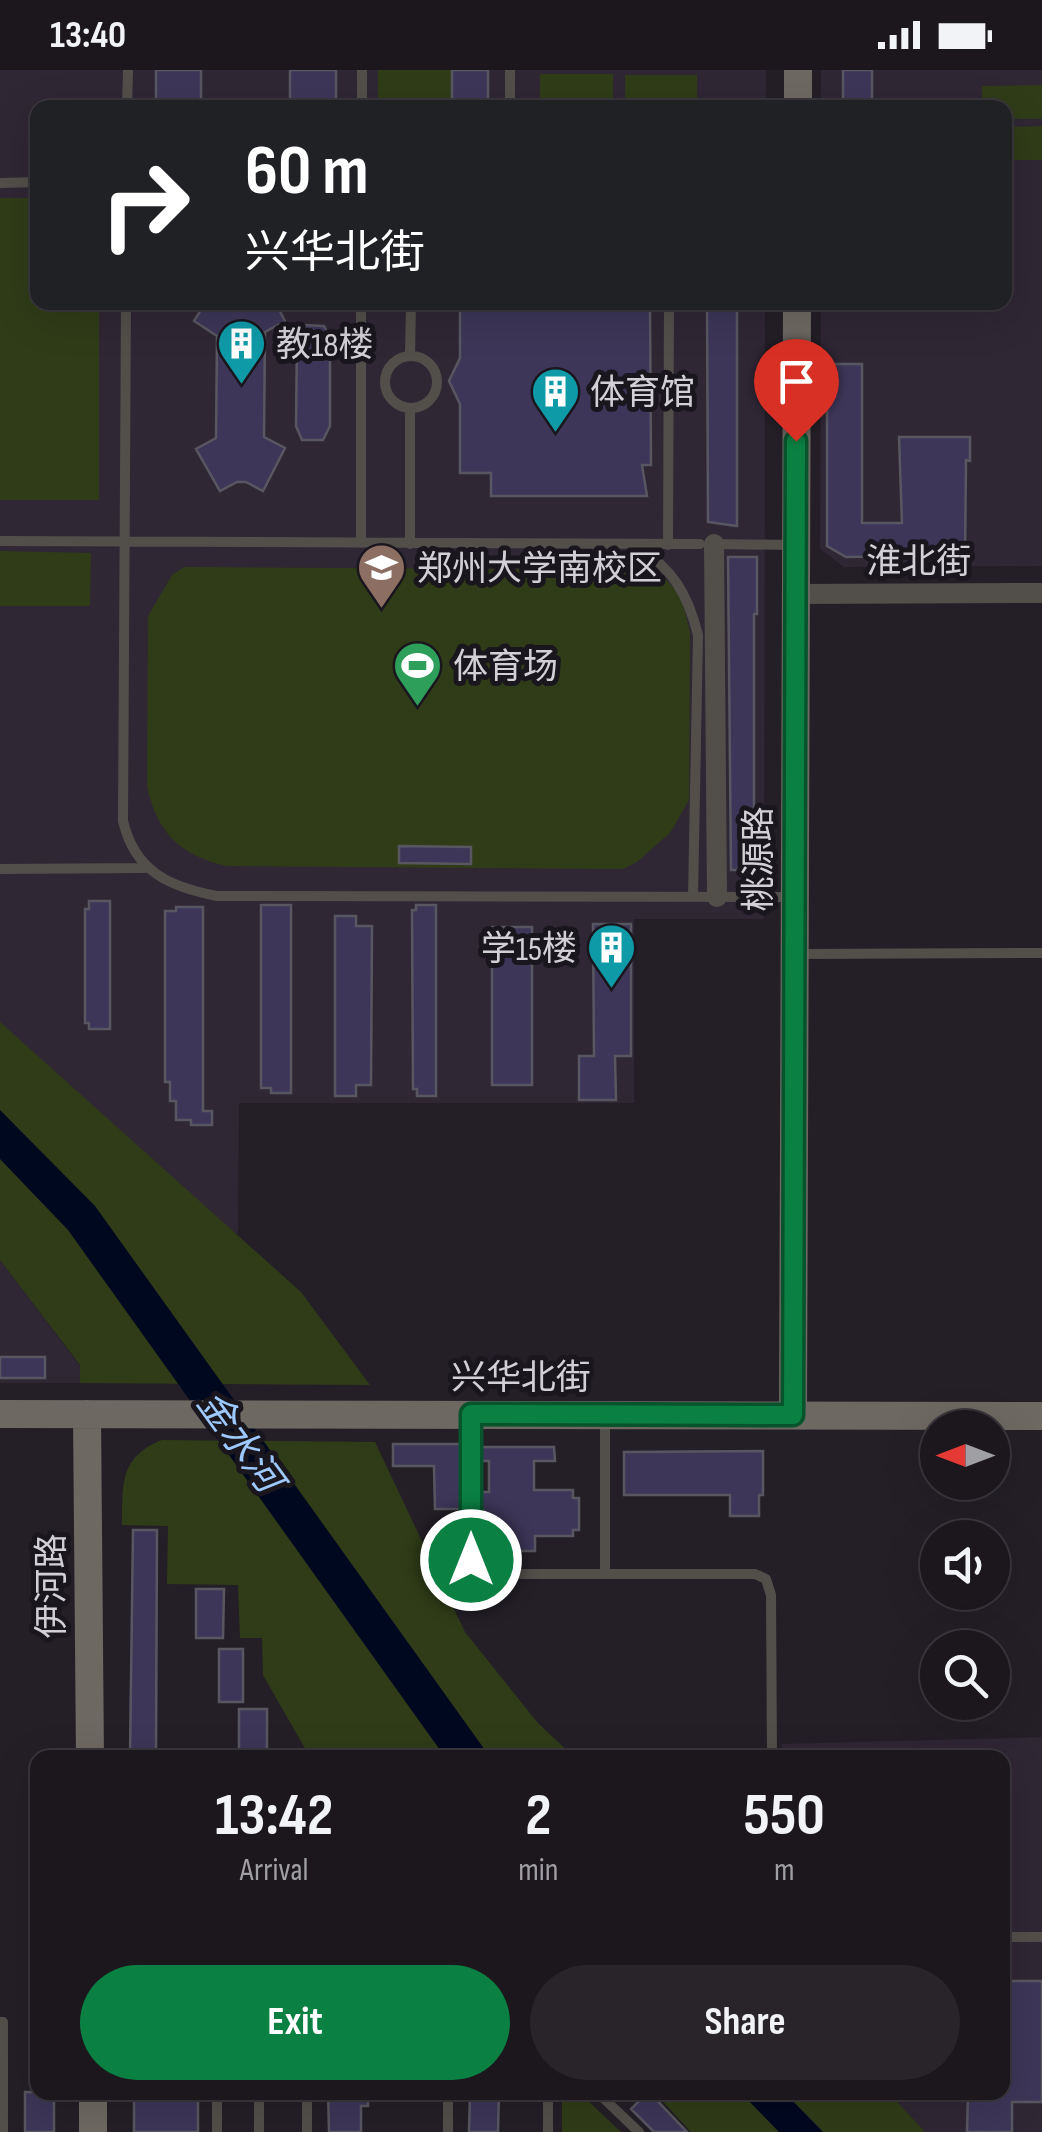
<!DOCTYPE html>
<meta charset="utf-8">
<style>
:root{--surface:#1b171d;--page:#28242a;--text:#f1f3f6;--muted:#a09fa4;--line:#39363b;--accent:#0b8043}
body{margin:0;font-family:"Sofia Sans Condensed","Noto Sans SC",sans-serif;background:var(--page);color:var(--text);height:100vh;display:flex;flex-direction:column;font-size:38px;white-space:nowrap}
*{box-sizing:border-box;margin:0}
p{font-size:32px;color:var(--muted)}
.icon{flex:none;width:55px;height:55px;fill:none;stroke:currentColor;stroke-width:2;stroke-linecap:round;stroke-linejoin:round}
.map{position:relative;flex:1;overflow:hidden}
.sheet{position:absolute;left:30px;top:1680px;width:980px;height:350px;display:flex;flex-direction:column;background:var(--surface);border-radius:20px;box-shadow:0 10px 40px #0002,0 0 0 2px var(--line)}
.sheet>*{flex:none}
.guide{position:absolute;left:30px;top:30px;width:982px;height:210px;border-radius:20px;box-shadow:0 10px 40px #0002,0 0 0 2px var(--line);background:#202124;color:#fff;overflow:hidden}
.needle{width:65px;rotate:270deg}
.fabs{position:absolute;left:920px;top:1340px;display:grid;gap:20px}
.fabs a{display:grid;place-items:center;width:90px;height:90px;border-radius:50%;background:var(--surface);box-shadow:0 10px 40px #0002,0 0 0 2px var(--line);font-size:50px}
.pin{position:absolute;display:grid;place-items:center;width:85px;height:85px;color:#fff;margin:-102px -42px;border-radius:50% 50% 50% 0;rotate:-45deg;box-shadow:0 0 10px #0007}
.pin .icon{rotate:45deg}
.me{position:absolute;width:110px;margin:-55px;rotate:0deg;stroke-linejoin:round;filter:drop-shadow(0 0 8px #0008)}
.turn{display:flex;align-items:center;gap:35px;height:210px;padding:0 50px;font-size:45px}
.turn .icon{width:130px;height:130px;stroke-width:2.5}
.turn b{display:block;font-size:70px;line-height:85px}
.eta{display:flex;justify-content:space-evenly;align-items:center;height:170px;text-align:center}
.eta b{font-size:60px;font-weight:700;line-height:70px}
.primary-button{display:flex;gap:20px;margin-top:auto;padding:20px 50px}
.primary-button a{flex:1;height:115px;border-radius:60px;background:var(--accent);color:#fff;font-size:40px;font-weight:700;line-height:115px;text-align:center}
.primary-button a+a{background:var(--page);color:var(--text)}
.status{display:flex;justify-content:space-between;align-items:center;height:70px;padding:0 50px;background:var(--surface);direction:ltr}
.status svg{height:28px;fill:currentColor}
.map>svg:first-child{display:block}
.built{fill:#2f2734}
.green{fill:#303c18}
.water{fill:#000820}
.building{fill:#3d3658;stroke:#585761;stroke-width:2.5}
.lines{fill:none;stroke-linecap:round;stroke-linejoin:round}
.lane{stroke:#524f4b;stroke-width:10}
.street{stroke:#524f4b;stroke-width:20}
.secondary{stroke:#6d6962;stroke-width:28}
.route-casing{stroke:#07532c;stroke-width:25}
.route{stroke:#0b8043;stroke-width:18}
.labels{text-anchor:middle;stroke-width:10;stroke-linejoin:round;paint-order:stroke}
.poi-label{font-size:35px;fill:#d3d0d5;stroke:#1a161e;text-anchor:start}
.street-label{font-size:35px;fill:#d3d0d5;stroke:#1a161e}
.water-label{font-size:38px;font-style:italic;fill:#9dc9fe;stroke:#1a161e}
</style>
<div class="status"><b>13:40</b><svg viewBox="0 0 49 12"><path d="M0 12V9h3v3zM5 12V6h3v6zM10 12V3h3v9zM15 12V0h3v12zM26 1h20v11H26zM47 4h2v5h-2z"/></svg></div>
<div class="map">
<svg width="1042" height="2062" viewBox="0 0 1042 2062">
<rect width="100%" height="100%" fill="#241f27"/>
<path class="built" d="M0 0H766V37L38 38V232L765 233 764 849H634V1033H239L238 1163H202L0 994Z
M821 0H1042V496L844 497 820 479 821 233 1005 232V38L821 37Z
M0 1190 80 1296V1313H0Z
M1042 1667V2062H925L889 2023 1002 2022V1688H782V1674Z"/>
<path class="green" d="M378 0H452V37H378Z
M540 4H613V37H540Z
M625 5H697V37H625Z
M1042 15V49H1005V38L982 37V16Z
M1042 56V90H1005V57Z
M0 128H37L38 232 99 233V430H0Z
M0 481 91 483 90 536H0Z
M184 497 657 500 681 526 690 562 689 730 670 763 637 792 623 799 226 796C180 785 157 763 147 716L148 546 172 505Z
M0 952 301 1222 370 1315 80 1313V1295L0 1190Z
M162 1370 375 1372 465 1562 537 1652 574 1687H310L263 1605 262 1568H240L238 1515 167 1514 168 1456 122 1455C123 1414 119 1387 162 1370Z
M655 2023H889L925 2062H691Z
M567 2025 584 2027 621 2062H562V2028Z"/>
<path class="water" d="M0 1040 95 1136 490 1687H445L68 1160 0 1089Z
M741 2023H785L823 2062H779Z"/>
<path class="building" d="M156 0H201V38H156Z
M290 0H336V38H290Z
M452 0H488V38H452Z
M843 0H872V38H843Z
M206 232H275L285 251 265 262 264 367 285 378 263 421 246 412H237L220 421 196 379 216 368 217 266 194 251Z
M460 232H650L651 395H642L647 426H491V403H460V334L449 311 460 288Z
M707 232H737V456L708 452Z
M303 255 324 256 330 267V356L323 370H302L296 356 297 266Z
M827 294H862V453H902L899 367H970V391L966 390 965 485 846 487 827 476Z
M728 487H757V544H754V800H731Z
M399 776 471 777V794L399 793Z
M89 831H110V959H89V953H85V839H89Z
M261 835H291V1023H271V1018H261Z
M416 835H436V1026H417V1019H413L412 840H416Z
M176 837H203V1041H212V1055H191V1050H176V1031H170V1012H165V841H176Z
M335 846H356V856H372L371 1015H356V1026H335Z
M593 854H631V986H615L616 1030H579V986H594Z
M492 857H532V1015H492Z
M0 1287H45V1308H0Z
M393 1374H460L462 1439H435L434 1396H393Z
M480 1377H554L555 1391H534V1420H573V1428H579V1460H573V1466H535V1481H504V1487H489V1466L483 1467V1439H480V1422H489V1391H480Z
M763 1381V1425H759V1446H730V1425H624V1382Z
M133 1460H157L156 1685H130Z
M196 1519H224L223 1568H196Z
M219 1579H243V1632H219Z
M239 1639H267V1685H239Z
M1002 1911H1042V2032H1012V2062H967L968 2022H1002Z
M25 2022H54V2062H25Z
M134 2022H198V2062H134Z
M328 2022H368V2036H361V2062H329Z
M470 2022H499L498 2062H469Z
M648 2022H649L687 2062H654L631 2039Z"/>
<g class="lines">
<path class="lane" d="M127 38 128 0
M362 38V0
M510 38V0
M0 113 38 112
M126 232 123 751C135 802 170 817 217 826L791 827
M410 286 411 232
M385 312a26 26 0 1 1 52 0a26 26 0 1 1-52 0Z
M0 471 700 474
M361 473V232
M410 474V338
M711 474 794 475
M668 475 669 232
M637 477C673 498 688 525 698 565L693 827
M0 799 145 798
M796 884 1042 883
M605 1345V1504
M471 1349V1490L476 1500 483 1504H755L766 1509 771 1525 772 1688
M1002 1867H1042
M0 1952H3V2062
M217 2022V2062
M259 2022V2062
M307 2022V2062
M597 2022 639 2062
M448 2062V2022
M548 2062V2022"/>
<path class="street" d="M714 474 717 827
M796 524 1042 523"/>
<path class="secondary" d="M798 38V0
M0 1344 1042 1346
M87 1344 90 1688
M793 1345 797 232
M93 2022V2062"/>
</g>
<g class="lines">
<defs>
<path id="route" d="M471 1490V1344L793 1345 796 371"/>
</defs>
<use href="#route" class="route-casing"/>
<use href="#route" class="route"/>
</g>
<defs>
<symbol id="building-pin" viewBox="-11 -11 22 30"><path d="M0 17L-7.5 6A9.5 9.5 0 1 1 7.5 6Z" fill="#0f9aa8" stroke="#1a161e"/><path d="M-4-6H4V6H1V3H-1V6H-4ZM-2.5-4.3h1.7v1.8h-1.7ZM.8-4.3h1.7v1.8H.8ZM-2.5-1h1.7V.8h-1.7ZM.8-1h1.7V.8H.8Z" fill="#fff"/></symbol>
<symbol id="university-pin" viewBox="-11 -11 22 30"><path d="M0 17L-7.5 6A9.5 9.5 0 1 1 7.5 6Z" fill="#8d6e63" stroke="#1a161e"/><path d="M0-5L7-2L0 1L-7-2ZM-4 1L0 2.5L4 1V4Q0 6-4 4Z" fill="#fff"/></symbol>
<symbol id="stadium-pin" viewBox="-11 -11 22 30"><path d="M0 17L-7.5 6A9.5 9.5 0 1 1 7.5 6Z" fill="#2e9e5b" stroke="#1a161e"/><path d="M0-5a6.5 5 0 1 0 0 10a6.5 5 0 1 0 0-10ZM-3.5-1.8h7v3.6h-7Z" fill="#fff"/></symbol>
</defs>
<g fill-rule="evenodd">
<use href="#building-pin" x="214" y="246" width="55" height="75"/>
<use href="#building-pin" x="528" y="294" width="55" height="75"/>
<use href="#university-pin" x="354" y="470" width="55" height="75"/>
<use href="#stadium-pin" x="390" y="568" width="55" height="75"/>
<use href="#building-pin" x="584" y="850" width="55" height="75"/>
</g>
<g class="labels">
<g class="poi-label">
<text x="276" y="286">教18楼</text>
<text x="590" y="334">体育馆</text>
<text x="417" y="510">郑州大学南校区</text>
<text x="453" y="608">体育场</text>
<text x="577" y="890" text-anchor="end">学15楼</text>
</g>
<g class="street-label">
<text x="919" y="503">淮北街</text>
<text transform="translate(758 789) rotate(-90)" y="12">桃源路</text>
<text x="521" y="1319">兴华北街</text>
<text transform="translate(51 1516) rotate(-90)" y="12">伊河路</text>
</g>
<g class="water-label">
<text transform="translate(240 1371) rotate(54)" y="13">金水河</text>
</g>
</g>
</svg>
<div class="fabs">
<a><svg class="needle" viewBox="-14 -14 28 28"><path d="M0-13l5 13h-10z" fill="#e53935"/><path d="M0 13l5-13h-10z" fill="#a09fa4"/></svg></a>
<a><svg class="icon" aria-label="sound" viewBox="0 0 24 24"><path d="M4 9h4l5-4v14l-5-4H4zM17 9q2 3 0 6"/></svg></a>
<a><svg class="icon" aria-label="search" viewBox="0 0 24 24"><circle cx="10" cy="10" r="6"/><path d="M15 15l6 6"/></svg></a>
</div>
<div class="pin" style="left:796px;top:371px;background:#d93025"><svg class="icon" aria-label="arrive" viewBox="0 0 24 24"><path d="M6 21V4h12l-3 4 3 4H6"/></svg></div>
<svg class="me" style="left:471px;top:1490px" viewBox="-20 -20 40 40"><circle r="17" fill="#0b8043" stroke="#fff" stroke-width="3"/><path d="M0-11L8 9 0 5-8 9z" fill="#fff"/></svg>
<div class="guide">
<div class="turn"><svg class="icon" aria-label="right" viewBox="0 0 24 24"><path d="M7 20v-9h11M14 6l5 5-5 5"/></svg><div><b>60 m</b>兴华北街</div></div>
</div>
<section class="sheet">
<div class="eta">
<div><b>13:42</b><p>Arrival</p></div>
<div><b>2</b><p>min</p></div>
<div><b>550</b><p>m</p></div>
</div>
<div class="primary-button"><a>Exit</a><a>Share</a></div>
</section>
</div>
